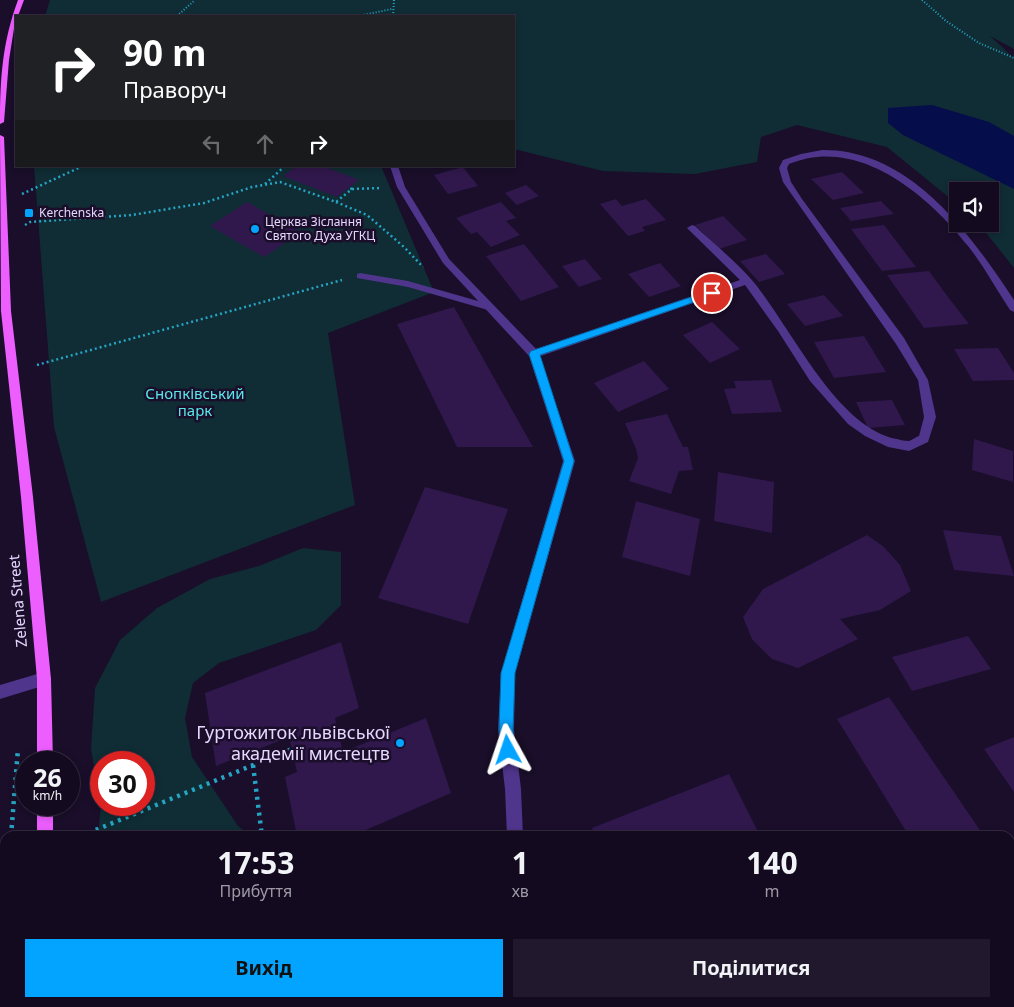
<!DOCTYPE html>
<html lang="uk">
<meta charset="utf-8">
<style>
:root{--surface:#140a20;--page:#21182d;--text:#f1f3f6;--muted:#9d9aa5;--line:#332b3e;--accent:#03a4ff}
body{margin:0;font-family:"Noto Sans",sans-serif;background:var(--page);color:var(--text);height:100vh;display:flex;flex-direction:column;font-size:19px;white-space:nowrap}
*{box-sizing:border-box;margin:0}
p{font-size:16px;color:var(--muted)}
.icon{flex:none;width:28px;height:28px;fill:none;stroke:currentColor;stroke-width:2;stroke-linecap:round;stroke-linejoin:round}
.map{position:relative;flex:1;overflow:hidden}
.drawer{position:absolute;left:0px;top:831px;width:1015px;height:176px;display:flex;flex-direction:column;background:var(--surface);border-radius:15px 15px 0 0;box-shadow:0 2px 8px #0003,0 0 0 1px var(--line)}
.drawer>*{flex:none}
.hud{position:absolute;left:15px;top:15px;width:500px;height:152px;border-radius:0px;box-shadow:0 2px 8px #0003,0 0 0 1px var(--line);background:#202124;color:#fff;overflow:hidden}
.fabs{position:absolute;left:949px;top:182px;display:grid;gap:10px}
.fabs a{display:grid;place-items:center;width:50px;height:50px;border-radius:0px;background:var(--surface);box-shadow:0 2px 8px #0003,0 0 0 1px var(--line);font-size:25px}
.speed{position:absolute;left:15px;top:751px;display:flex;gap:10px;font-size:25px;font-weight:700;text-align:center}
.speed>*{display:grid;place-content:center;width:65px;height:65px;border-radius:50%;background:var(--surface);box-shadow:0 2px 8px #0003,0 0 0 1px var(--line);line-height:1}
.speed small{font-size:12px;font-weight:400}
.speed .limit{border:8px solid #d22;background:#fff;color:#111}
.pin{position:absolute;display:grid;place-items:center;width:42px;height:42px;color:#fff;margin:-21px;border:2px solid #fff;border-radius:50%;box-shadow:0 1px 5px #0007}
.me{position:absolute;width:55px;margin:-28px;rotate:355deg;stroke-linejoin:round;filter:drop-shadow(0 0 4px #0008)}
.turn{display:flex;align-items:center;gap:18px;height:105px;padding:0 25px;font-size:22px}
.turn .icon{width:65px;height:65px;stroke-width:2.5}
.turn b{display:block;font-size:35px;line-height:42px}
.lanes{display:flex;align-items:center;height:48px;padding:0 25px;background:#0003;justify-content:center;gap:25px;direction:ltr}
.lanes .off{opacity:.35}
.eta{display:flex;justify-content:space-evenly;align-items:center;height:85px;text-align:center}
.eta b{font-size:30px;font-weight:700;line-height:35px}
.primary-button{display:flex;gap:10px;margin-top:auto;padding:10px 25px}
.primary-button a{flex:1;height:58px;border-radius:0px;background:var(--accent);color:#111;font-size:20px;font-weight:700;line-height:58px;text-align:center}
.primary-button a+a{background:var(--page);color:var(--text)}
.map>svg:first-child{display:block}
.green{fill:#102c34;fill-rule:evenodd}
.water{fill:#060d4b}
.building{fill:#30184c}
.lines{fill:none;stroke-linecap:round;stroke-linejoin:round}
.path-far2{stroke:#25a5c4;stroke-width:2;stroke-dasharray:1 2;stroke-linecap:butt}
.path-far1{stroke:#25a5c4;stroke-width:2.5;stroke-dasharray:2 3;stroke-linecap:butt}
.path{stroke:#25a5c4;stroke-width:4.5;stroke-dasharray:3 5;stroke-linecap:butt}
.service{fill:#4f358c;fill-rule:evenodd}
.minor{fill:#4f358c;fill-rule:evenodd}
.primary{fill:#ed5eff;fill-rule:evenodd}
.route{fill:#03a4ff;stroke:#026ba6}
.poi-dot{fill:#03a4ff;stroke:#1a0e2a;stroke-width:2}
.labels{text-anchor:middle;stroke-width:5;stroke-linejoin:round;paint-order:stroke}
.far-poi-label{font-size:12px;fill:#e6d7ff;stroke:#1a0e2a;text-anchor:start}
.park-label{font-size:15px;fill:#58e8ea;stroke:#1a0e2a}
.street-label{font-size:15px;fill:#e6d7ff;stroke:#1a0e2a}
.near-poi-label{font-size:18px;fill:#e6d7ff;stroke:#1a0e2a;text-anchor:end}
</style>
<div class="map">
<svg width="1014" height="1007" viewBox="0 0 1014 1007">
<rect width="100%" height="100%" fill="#1a0e2a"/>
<path class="green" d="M50 0H1014V49L990 36 1014 58V268L979 224H990V191H958L957 204 887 147 797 125 761 137 757 162 695 174 603 171 514 149V16H45Z
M34 166H381L434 292 328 333 355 505 101 602 54 427Z
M303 548 341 552V605L316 630 219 663 193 683 185 718 192 757 238 826 251 836H98L101 805 91 749 95 688 120 640 157 608 210 579 259 566ZM101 762H144V805H101Z
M105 1003V1002L370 1003 363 1007H106Z"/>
<path class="water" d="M932 105 989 122 1014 136V189L903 135 888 123V108Z"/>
<path class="building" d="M296 166H323L359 180 337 197 283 176Z
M463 167 478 186 448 194 434 175Z
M842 172 864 193 833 200 811 179Z
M526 185 539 196 517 205 505 193Z
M616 199 622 206 646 199 666 220 642 227 645 231 628 236 600 204Z
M881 201 894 214 851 221 840 208Z
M247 202 301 232 264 257 210 226Z
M501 202 516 218 506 221 520 235 491 247 477 232 471 234 456 218Z
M723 216 747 240 719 249 695 225Z
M884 225 916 267 882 271 851 229Z
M524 244 559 287 521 301 486 256Z
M766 254 785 274 759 282 740 261Z
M585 259 602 279 579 287 562 266Z
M660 263 681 286 649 297 628 274Z
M929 271 948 297 969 324 924 328 887 275Z
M824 295 843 316 805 326 787 304Z
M454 307 533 447H457L397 324Z
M712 322 740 349 710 363 683 335Z
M864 336 886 372 834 378 814 342Z
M998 348 1014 373V380L973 381 954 349Z
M644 361 669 389 618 412 594 383Z
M771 380 782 412 732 414 724 389 736 388 734 381Z
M892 400 905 425 868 428 856 402Z
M667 414 683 447H688L693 470 679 471 671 494 629 481 638 458 636 449 625 423Z
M974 439 1013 451V482L972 470Z
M718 472 774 482 772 533 714 521Z
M425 487 508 509 468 624 378 598Z
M636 501 700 519 690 576 622 557Z
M943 530 1001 536 1014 576 954 570Z
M867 535 884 547 900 565 911 591 880 610 840 619 858 639 798 668 772 659 752 639 743 617 763 589Z
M968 636 991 669 912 691 892 657Z
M341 642 359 708 335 718 343 752 426 718 451 793 352 836H297L285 777 297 772 289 737 216 766 205 693Z
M889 697 984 836H909L837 719Z
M1014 737V792L984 749Z
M729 774 760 836H595L592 828Z
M1010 875 1014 881V903L1010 905Z
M734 1002H842L832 1007H736Z"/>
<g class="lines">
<path class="path-far2" d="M922 0 946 21 979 43 1014 58
M177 16 195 0
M358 16 392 9
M393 16 394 0"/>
<path class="path-far1" d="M265 184 285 166
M352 189 381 188
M22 194 83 166
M336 202 367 215 404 247 423 267
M25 225 30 222 132 215 204 203 252 187 280 182 336 202 352 189 349 188
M37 365 342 280"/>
<path class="path" d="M253 765 262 836
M11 836 18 749
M81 836 292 749
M0 960 5 902
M0 1001 5 1000
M284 1002 285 1007
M293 1007 302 1002"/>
<path class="service" d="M822 150C911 149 971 235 1014 300V312L1010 310C996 289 984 266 968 246 928 195 858 135 789 164L787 168 791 182 802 199 904 338 928 380 936 417 928 442 909 451 888 447 865 436 848 424 810 381 778 331 745 285 538 357H530L529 354 530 351 740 280 689 230 687 228 692 225 695 226C713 243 734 260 751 279 790 324 835 427 897 439 900 440 905 441 909 441 912 440 916 437 919 436L924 417 918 380 896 344 783 182 779 168 783 160 801 154Z
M360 273 408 281 492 305 493 307 488 310 408 287 357 278V274Z
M1010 994 1014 995V1007H1001L999 1002H1010Z"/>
<path class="minor" d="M390 166H398L405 187 449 259 538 351 575 461 515 673 514 730 521 789 523 836H507L505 789 498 730 501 673 563 461 529 356 443 263 397 187Z
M44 672 49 674 51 679 49 684 0 699V685Z
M512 1002H530V1007H512Z"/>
<path class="primary" d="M18 0H24L18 16H16L9 60 4 122 0 124C0 80 2 43 18 0Z
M0 135 4 137 11 311 33 497 51 679 53 762H37V679L21 497 1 311Z
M37 805H53V836H37Z
M27 1002H45V1007H27Z"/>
</g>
<path class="route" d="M712 290 715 291V295L540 355 574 461 515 673 513 730 515 750 513 755 508 757 503 755 499 730 501 673 564 461 529 354 531 351Z"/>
<g class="poi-dot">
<rect x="24" y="208" width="10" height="10" rx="2.5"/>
<circle cx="255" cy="229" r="5"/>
<circle cx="400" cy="743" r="5"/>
</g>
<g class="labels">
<g class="far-poi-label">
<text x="39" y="217">Kerchenska</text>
<text x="265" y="226">Церква Зіслання<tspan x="265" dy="14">Святого Духа УГКЦ</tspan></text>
</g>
<g class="park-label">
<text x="195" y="399">Снопківський<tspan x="195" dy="17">парк</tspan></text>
</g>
<g class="street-label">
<text transform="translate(18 601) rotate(-95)" y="5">Zelena Street</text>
</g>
<g class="near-poi-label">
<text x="390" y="739">Гуртожиток львівської<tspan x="390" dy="21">академії мистецтв</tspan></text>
</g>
</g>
</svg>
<div class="fabs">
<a><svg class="icon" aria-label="sound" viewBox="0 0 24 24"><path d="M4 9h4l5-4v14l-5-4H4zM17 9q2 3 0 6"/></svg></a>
</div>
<div class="speed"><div>26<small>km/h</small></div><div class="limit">30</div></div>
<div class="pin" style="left:712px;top:293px;background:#d93025"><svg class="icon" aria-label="arrive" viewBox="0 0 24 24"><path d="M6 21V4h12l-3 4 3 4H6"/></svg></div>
<svg class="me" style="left:508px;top:750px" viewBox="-20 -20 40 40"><path d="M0-17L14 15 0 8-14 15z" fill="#03a4ff" stroke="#fff" stroke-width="4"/></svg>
<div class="hud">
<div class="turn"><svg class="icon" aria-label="right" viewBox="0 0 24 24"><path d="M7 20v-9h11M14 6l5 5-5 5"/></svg><div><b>90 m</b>Праворуч</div></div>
<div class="lanes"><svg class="icon off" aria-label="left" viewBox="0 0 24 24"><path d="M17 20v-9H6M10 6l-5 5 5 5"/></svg><svg class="icon off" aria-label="ahead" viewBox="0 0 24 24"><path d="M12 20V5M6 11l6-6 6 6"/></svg><svg class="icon" aria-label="right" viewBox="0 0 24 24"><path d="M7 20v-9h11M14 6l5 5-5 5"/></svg></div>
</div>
<section class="drawer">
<div class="eta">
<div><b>17:53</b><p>Прибуття</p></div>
<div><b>1</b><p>хв</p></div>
<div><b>140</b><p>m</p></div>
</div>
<div class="primary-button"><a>Вихід</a><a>Поділитися</a></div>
</section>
</div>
